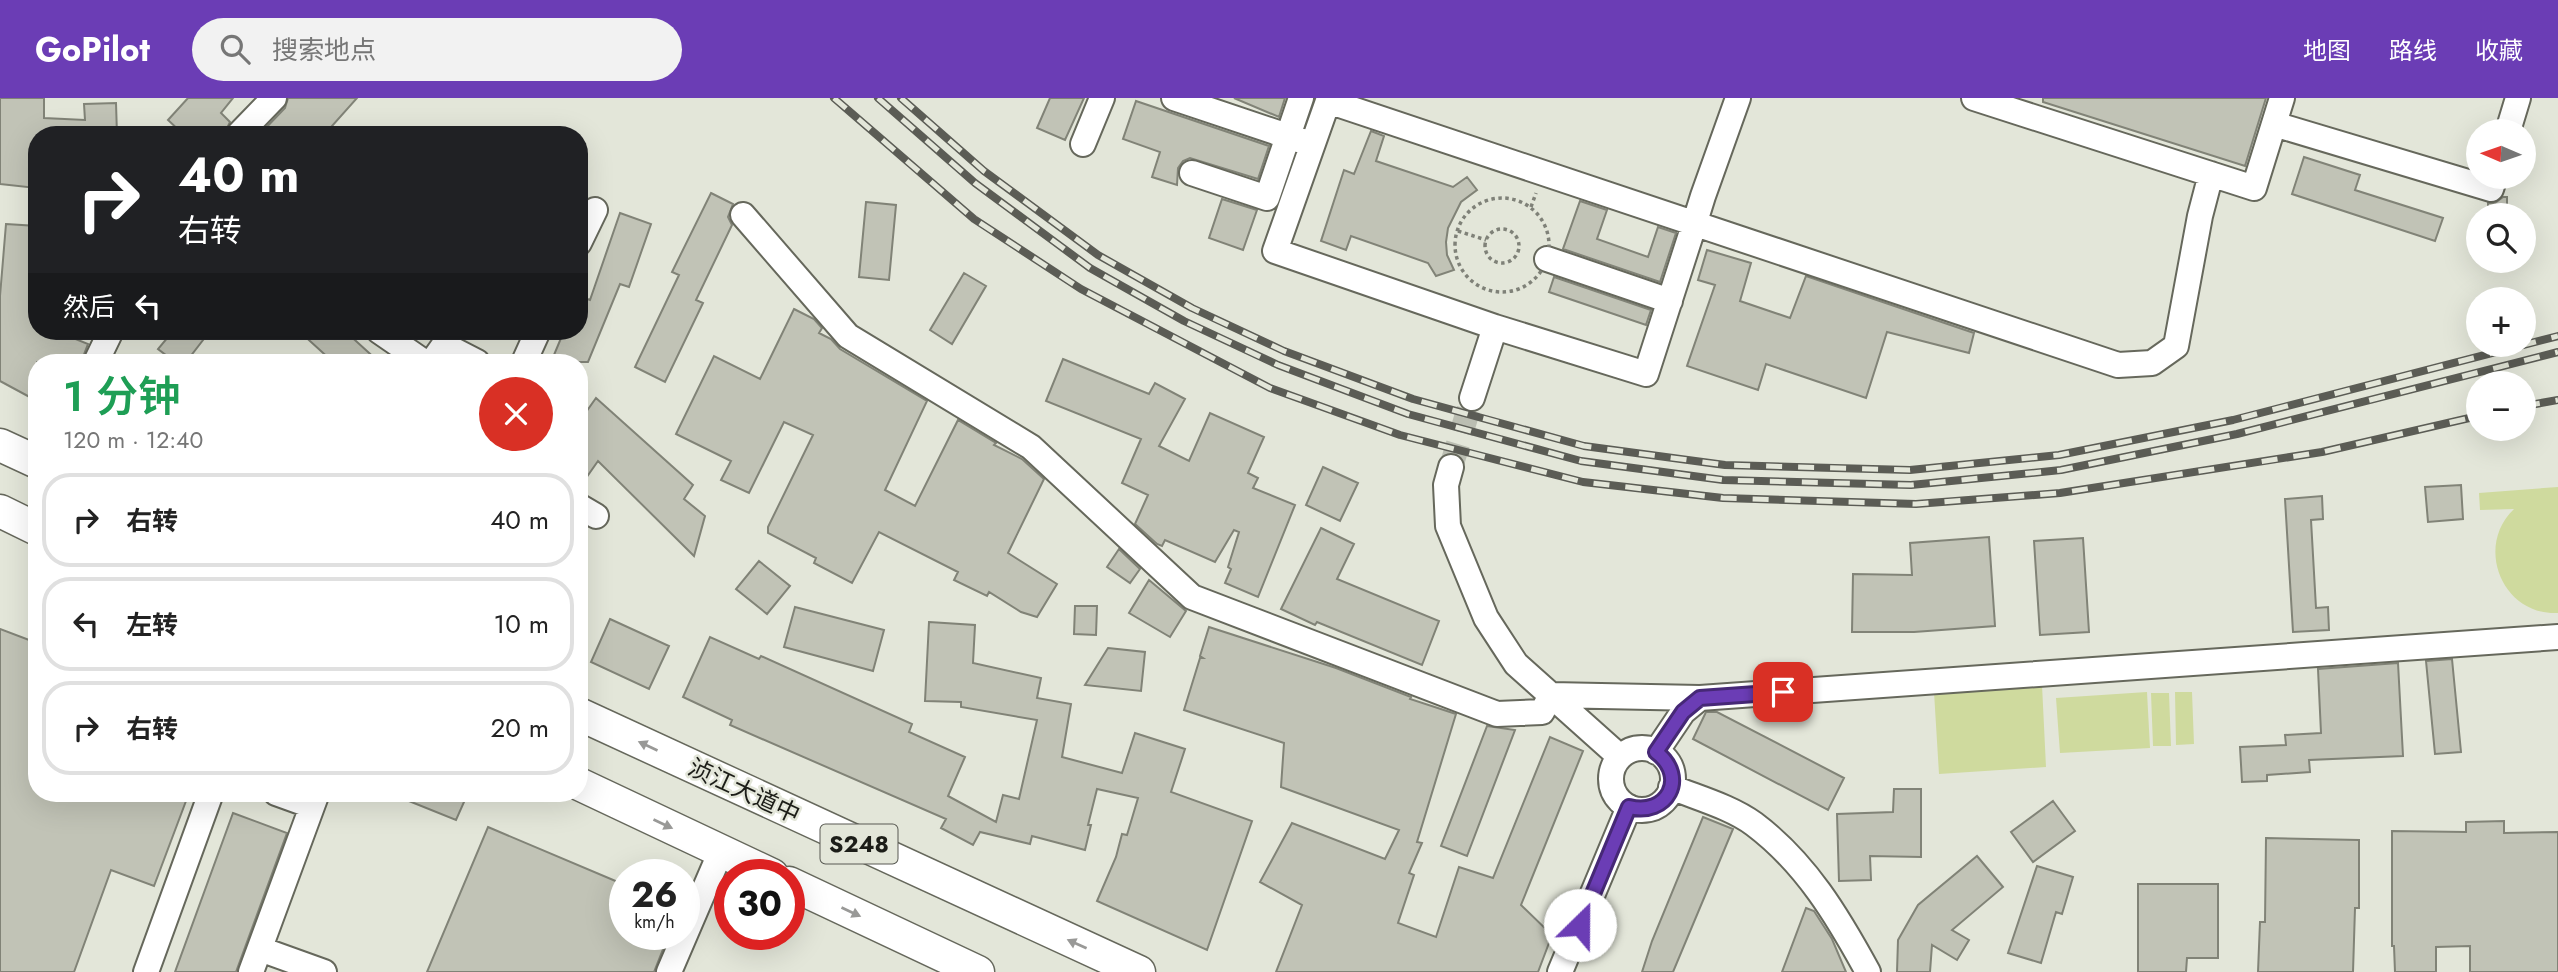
<!DOCTYPE html>
<html lang="zh">
<meta charset="utf-8">
<style>
:root{--surface:#fff;--page:#f2f2f2;--text:#222;--muted:#767676;--line:#e0e0e0;--accent:#6b3db5}
body{margin:0;font-family:Jost,"Noto Sans SC",sans-serif;background:var(--page);color:var(--text);height:100vh;display:flex;flex-direction:column;font-size:26px;white-space:nowrap}
*{box-sizing:border-box;margin:0}
p{font-size:23px;color:var(--muted)}
.icon{flex:none;width:38px;height:38px;fill:none;stroke:currentColor;stroke-width:2;stroke-linecap:round;stroke-linejoin:round}
.map{position:relative;flex:1;overflow:hidden}
.sheet{position:absolute;left:28px;top:256px;width:560px;height:448px;display:flex;flex-direction:column;background:var(--surface);border-radius:28px;box-shadow:0 7px 28px #0002}
.sheet>*{flex:none}
.guide{position:absolute;left:28px;top:28px;width:560px;height:214px;border-radius:28px;box-shadow:0 7px 28px #0002;background:#202124;color:#fff;overflow:hidden}
.needle{width:46px;rotate:272deg}
.tools{position:absolute;left:2466px;top:21px;display:grid;gap:14px}
.tools a{display:grid;place-items:center;width:70px;height:70px;border-radius:50%;background:var(--surface);box-shadow:0 7px 28px #0002;font-size:35px}
.speed{position:absolute;left:609px;top:761px;display:flex;gap:14px;font-size:35px;font-weight:700;text-align:center}
.speed>*{display:grid;place-content:center;width:91px;height:91px;border-radius:50%;background:var(--surface);box-shadow:0 7px 28px #0002;line-height:1}
.speed small{font-size:18px;font-weight:400}
.speed .limit{border:10px solid #d22;background:#fff;color:#111}
.pin{position:absolute;display:grid;place-items:center;width:60px;height:60px;color:#fff;margin:-30px;border-radius:14px;box-shadow:0 4px 10px #0006}
.me{position:absolute;width:77px;margin:-38px;rotate:23deg;stroke-linejoin:round;filter:drop-shadow(0 0 5px #0008)}
.turn{display:flex;align-items:center;gap:24px;height:147px;padding:0 35px;font-size:32px}
.turn .icon{width:91px;height:91px;stroke-width:2.5}
.turn b{display:block;font-size:49px;line-height:60px}
.then{display:flex;align-items:center;height:66px;padding:0 35px;background:#0003;gap:14px;font-size:26px}
.round{display:grid;place-items:center;flex:none;width:74px;height:74px;border-radius:37px;background:var(--page)}
.head{display:flex;align-items:center;justify-content:space-between;height:119px;padding:0 35px}
h1{font-size:42px;font-weight:600;line-height:52px;color:#1e9e55}
ul{padding:0;list-style:none}
li{display:flex;align-items:center;gap:21px;height:94px;margin:0 14px 10px;padding:0 21px;border:4px solid var(--line);border-radius:28px}
li div{flex:1}
li b{display:block;font-size:26px}
li em{font-style:normal}
header{display:flex;align-items:center;gap:42px;box-sizing:border-box;height:98px;padding:0 35px;background:var(--accent);color:#fff}
header strong{font-size:33px}
nav{display:flex;gap:38px;margin-inline-start:auto;font-size:24px}
.search{width:490px;height:63px;background:var(--page);display:flex;align-items:center;gap:18px;box-sizing:border-box;padding:0 24px;border-radius:38px;color:var(--muted);font-size:26px}
.map>svg:first-child{display:block}
.green{fill:#cfda9e}
.building{fill:#c1c3b6;stroke:#818377;stroke-width:2}
.lines{fill:none;stroke-linecap:round;stroke-linejoin:round}
.minor-tunnel{stroke:#bbbeb2;stroke-width:24;stroke-dasharray:24 12;stroke-linecap:butt}
.minor-casing{stroke:#66685c;stroke-width:28}
.major-casing{stroke:#66685c;stroke-width:35}
.path{stroke:#7f8178;stroke-width:3.5;stroke-dasharray:3.5 3.5;stroke-linecap:butt}
.minor{stroke:#fff;stroke-width:24}
.major{stroke:#fff;stroke-width:32}
.rail-casing{stroke:#5b5c55;stroke-width:8}
.rail{stroke:#e3e6d9;stroke-width:5;stroke-dasharray:16;stroke-linecap:butt}
.oneway{fill:#999997}
.route-casing{stroke:#462876;stroke-width:18}
.route{stroke:#6b3db5;stroke-width:12}
.labels{text-anchor:middle;stroke-width:5;stroke-linejoin:round;paint-order:stroke}
.shield{fill:#e3e6d9;stroke:#585952;stroke-width:2}
.shield-label{font-size:23px;font-weight:bold;fill:#1c1d18}
.street-label{font-size:24px;fill:#1c1d18;stroke:#e3e6d9}
</style>
<header>
<strong>GoPilot</strong>
<div class="search"><svg class="icon" aria-label="search" viewBox="0 0 24 24"><circle cx="10" cy="10" r="6"/><path d="M15 15l6 6"/></svg>搜索地点</div>
<nav><a>地图</a><a>路线</a><a>收藏</a></nav>
</header>
<div class="map">
<svg width="2558" height="874" viewBox="0 0 2558 874">
<rect width="100%" height="100%" fill="#e3e6d9"/>
<path class="green" d="M2558 389V515C2503 518 2474 449 2514 411L2480 412 2479 395Z
M2042 587 2046 669 1939 676 1934 594Z
M2147 594 2150 650 2060 655 2056 600Z
M2175 594H2192L2194 646 2176 647Z
M2151 595H2169L2171 648H2153Z"/>
<path class="building" d="M0 0H44V20L85 22 84 6 116 5 117 37H37L36 90 0 86Z
M188 0H233L221 15 230 24 224 37H184L168 22Z
M288 0H357L324 37H259L285 10Z
M1050 0H1084L1065 42 1037 30Z
M1234 0H1285L1279 19Z
M2043 0H2266L2245 68 2043 4Z
M1136 3 1269 48 1258 81 1190 60 1183 63 1178 70 1177 87 1152 79 1160 54 1123 41Z
M1371 33 1384 38 1376 63 1453 89 1467 79 1477 92 1461 104 1448 130 1446 144 1447 157 1454 172 1436 178 1428 165 1351 138 1346 152 1321 143 1344 72 1354 76Z
M2304 59 2360 77 2355 92 2443 120 2435 143 2292 96Z
M711 95 733 106 728 119 732 127 696 202 703 205 665 284 635 269 679 177 672 174Z
M2503 99H2507V117H2488V105H2495Z
M1222 101 1257 112 1243 152 1209 140Z
M1580 103 1607 112 1597 141 1648 159 1658 129 1676 135 1660 184 1563 151Z
M866 104 896 107 889 182 859 179Z
M620 115 651 126 629 189 620 186 588 264H551L564 233H579V198L590 202Z
M6 126 37 128 32 212 37 214V233H56L88 246 81 264H37V303L0 283V198Z
M1707 152 1751 165 1740 203 1790 220 1806 178 1974 235 1969 255 1887 234 1866 300 1766 266 1758 292 1687 268 1715 187 1698 182Z
M964 175 986 188 952 246 930 232Z
M1554 179 1651 212 1646 227 1549 194Z
M794 211 814 221 822 230 819 235 831 241 840 251 927 303 885 392 915 408 958 322 996 345 994 347 1022 361 1044 381 1008 455 1057 486 1037 519 1021 514 989 494 987 498 954 482 958 474 879 434 852 485 814 465 816 460 768 435V429L813 337 784 324 749 395 721 382 731 363 676 336 714 258 760 281Z
M173 233H210L186 264H175L158 251Z
M299 233H345L379 264H333Z
M1063 261 1149 296 1155 285 1185 301 1159 348 1189 363 1210 315 1264 339 1248 375 1258 380 1253 390 1295 407 1258 499 1225 485 1231 471 1228 469 1239 434 1234 432 1215 464 1165 442 1162 448 1157 446 1135 426 1148 397 1122 385 1141 341 1046 303Z
M596 300 693 387 684 401 705 418 694 458 598 363 579 390V324Z
M1323 369 1358 385 1340 423 1306 407Z
M2461 387 2463 421 2428 424 2425 389Z
M2322 398 2323 421 2311 422 2316 510 2328 509 2329 532 2293 534 2285 401Z
M1321 430 1354 446 1337 481 1439 523 1422 567 1317 524 1315 527 1281 511Z
M1989 439 1995 528 1914 534H1852L1853 476 1912 477 1910 445Z
M2083 440 2089 534 2040 537 2034 443Z
M1119 451 1140 471 1130 485 1107 469Z
M759 463 790 488 767 516 736 491Z
M1149 482 1186 513 1170 539 1129 515Z
M1075 508H1097L1096 537 1074 536Z
M795 509 884 532 873 573 784 549Z
M610 521 669 548 649 591 591 564Z
M929 524 975 527 973 565 1041 580 1037 600 1071 606 1062 659 1122 675 1135 635 1185 651 1171 694 1252 723 1207 852 1097 803 1116 759 1122 736 1127 737 1138 700 1097 691 1088 727H1091L1085 752 1032 738 1030 746 980 734 973 747 941 730 946 721 730 627 732 622 683 599 710 539 759 561 761 558 912 626 909 634 965 659 948 698 996 724 1003 697 1019 701 1037 622 961 609V604L925 603Z
M1209 529 1336 570 1411 599 1410 601 1456 616 1417 744 1422 745 1409 775 1414 777 1398 825 1436 839 1459 769 1493 780 1550 639 1583 653 1521 807 1552 837 1538 874H1276L1302 807 1260 784 1292 725 1385 761 1399 732 1281 689 1284 645 1184 612 1200 560H1203L1200 558Z
M0 531 37 545V695H189L154 788 111 772 74 874H0Z
M1108 550 1145 554 1141 593 1085 587Z
M2452 561 2461 654 2435 656 2426 563Z
M2398 565 2403 658 2309 662 2310 674 2267 677V683L2242 684 2240 649 2286 647 2285 637 2321 635 2318 571Z
M1706 614H1717L1844 680 1828 712 1693 641Z
M1487 628 1515 632 1467 758 1441 748Z
M1894 691H1921V759L1870 758 1871 782 1839 783 1837 716 1893 714Z
M389 695H468L456 722Z
M2053 703 2075 733 2033 764 2011 734Z
M233 715 287 735 236 874H175Z
M1703 719 1733 731 1673 874H1642L1652 843Z
M2504 723V735L2558 734V874H2470V848L2436 849V874H2395L2394 848H2392V733L2466 734V724Z
M488 729 625 787V836H669L654 874H427Z
M2266 740 2359 742V810H2355L2353 874H2258L2260 824H2265Z
M1977 758 2003 789 1952 832 1969 842 1957 862 1932 847 1930 874H1897L1898 842 1918 807Z
M2037 768 2073 779 2062 816 2056 814 2041 865 2008 855Z
M2138 786H2218V860H2187L2186 874H2138Z
M1806 810 1814 813 1832 841 1846 874H1782Z"/>
<g class="lines">
<path class="minor-tunnel" d="M1451 369 1472 300"/>
<defs>
<path id="minor" d="M1174 0 1302 43
M1738 0 1703 98 1694 127 1646 276 1495 229 1275 153 1328 3 2118 267 2152 265 2176 248 2200 118 2211 76
M1974 0 2254 90 2282 0
M2274 26 2491 91 2495 79
M2508 33 2518 0
M238 37 274 0
M1083 46 1102 0
M1192 75 1267 100 1301 0
M743 117 848 238 1031 349 1192 499 1497 616 1542 614 1551 597 1700 600
M579 145 595 112
M1547 161 1670 203
M379 233 424 264
M96 264 111 233
M432 264 444 247 477 264
M524 264 538 233
M1472 300 1495 229
M1451 369 1446 387 1448 428 1486 520 1516 566 1620 659
M579 408 596 418
M1611 681a31 31 0 1 1 62 0a31 31 0 1 1-62 0Z
M1656 654 1683 614 1700 600 2558 539
M1671 689C1698 700 1731 709 1754 726 1806 765 1838 819 1868 874
M276 695 312 708
M260 851 324 874
M146 874 211 695
M251 874 317 695
M669 874 721 753
M1560 874 1629 709"/>
<path id="major" d="M0 347 37 364
M0 413 37 431
M579 616 1139 874
M579 686 772 777
M789 785 978 874"/>
</defs>
<use href="#minor" class="minor-casing"/>
<use href="#major" class="major-casing"/>
<path class="path" d="M1455 147a47 47 0 1 1 94 0a47 47 0 1 1-94 0Z
M1531 109 1536 95
M1485 148a17 17 0 1 1 34 0a17 17 0 1 1-34 0Z
M1458 133 1486 142"/>
<use href="#minor" class="minor"/>
<use href="#major" class="major"/>
<defs>
<path id="rail" d="M834 0 974 121 1081 191 1270 290 1400 337 1583 384 1723 400 1916 406 2060 395 2322 354 2478 318
M878 0 975 85 1090 170 1184 223 1278 267 1408 316 1581 363 1723 382 1911 387 2061 372 2237 336 2558 254
M901 0 984 73 1098 157 1192 210 1284 253 1413 301 1584 348 1725 367 1910 372 2059 357 2233 322 2558 238
M2524 308 2558 302"/>
</defs>
<use href="#rail" class="rail-casing"/>
<use href="#rail" class="rail"/>
</g>
<defs><path id="oneway-solid" d="M-6-.8H1V-3.2L6.5 0L1 3.2V.8H-6Z" transform="scale(1.75)"/></defs>
<g class="oneway">
<use href="#oneway-solid" transform="translate(648 648) rotate(-155)"/>
<use href="#oneway-solid" transform="translate(663 726) rotate(25)"/>
<use href="#oneway-solid" transform="translate(851 814) rotate(25)"/>
<use href="#oneway-solid" transform="translate(1077 846) rotate(-156)"/>
</g>
<g class="lines">
<defs>
<path id="route" d="M1580 827 1629 709C1667 719 1689 679 1656 654L1683 614 1700 600 1783 594"/>
</defs>
<use href="#route" class="route-casing"/>
<use href="#route" class="route"/>
</g>
<g class="labels">
<rect class="shield" x="820.5" y="726.5" width="77" height="39" rx="5"/>
<g class="shield-label">
<text x="859" y="754">S248</text>
</g>
<g class="street-label">
<text transform="translate(744 693) rotate(25)" y="8">浈江大道中</text>
</g>
</g>
</svg>
<div class="tools">
<a><svg class="needle" viewBox="-14 -14 28 28"><path d="M0-13l5 13h-10z" fill="#e53935"/><path d="M0 13l5-13h-10z" fill="#767676"/></svg></a>
<a><svg class="icon" aria-label="search" viewBox="0 0 24 24"><circle cx="10" cy="10" r="6"/><path d="M15 15l6 6"/></svg></a>
<a>+</a>
<a>−</a>
</div>
<div class="speed"><div>26<small>km/h</small></div><div class="limit">30</div></div>
<div class="pin" style="left:1783px;top:594px;background:#d93025"><svg class="icon" aria-label="arrive" viewBox="0 0 24 24"><path d="M6 21V4h12l-3 4 3 4H6"/></svg></div>
<svg class="me" style="left:1580px;top:827px" viewBox="-20 -20 40 40"><circle r="19" fill="#fff"/><path d="M0-13L10 11 0 6-10 11z" fill="#6b3db5"/></svg>
<div class="guide">
<div class="turn"><svg class="icon" aria-label="right" viewBox="0 0 24 24"><path d="M7 20v-9h11M14 6l5 5-5 5"/></svg><div><b>40 m</b>右转</div></div>
<div class="then">然后<svg class="icon" aria-label="left" viewBox="0 0 24 24"><path d="M17 20v-9H6M10 6l-5 5 5 5"/></svg></div>
</div>
<section class="sheet">
<div class="head"><div><h1>1 分钟</h1><p>120 m · 12:40</p></div><a class="round" style="background:#d93025;color:#fff"><svg class="icon" aria-label="close" viewBox="0 0 24 24"><path d="M6 6l12 12M18 6L6 18"/></svg></a></div>
<ul>
<li><svg class="icon" aria-label="right" viewBox="0 0 24 24"><path d="M7 20v-9h11M14 6l5 5-5 5"/></svg><div><b>右转</b></div><em>40 m</em></li>
<li><svg class="icon" aria-label="left" viewBox="0 0 24 24"><path d="M17 20v-9H6M10 6l-5 5 5 5"/></svg><div><b>左转</b></div><em>10 m</em></li>
<li><svg class="icon" aria-label="right" viewBox="0 0 24 24"><path d="M7 20v-9h11M14 6l5 5-5 5"/></svg><div><b>右转</b></div><em>20 m</em></li>
</ul>
</section>
</div>
